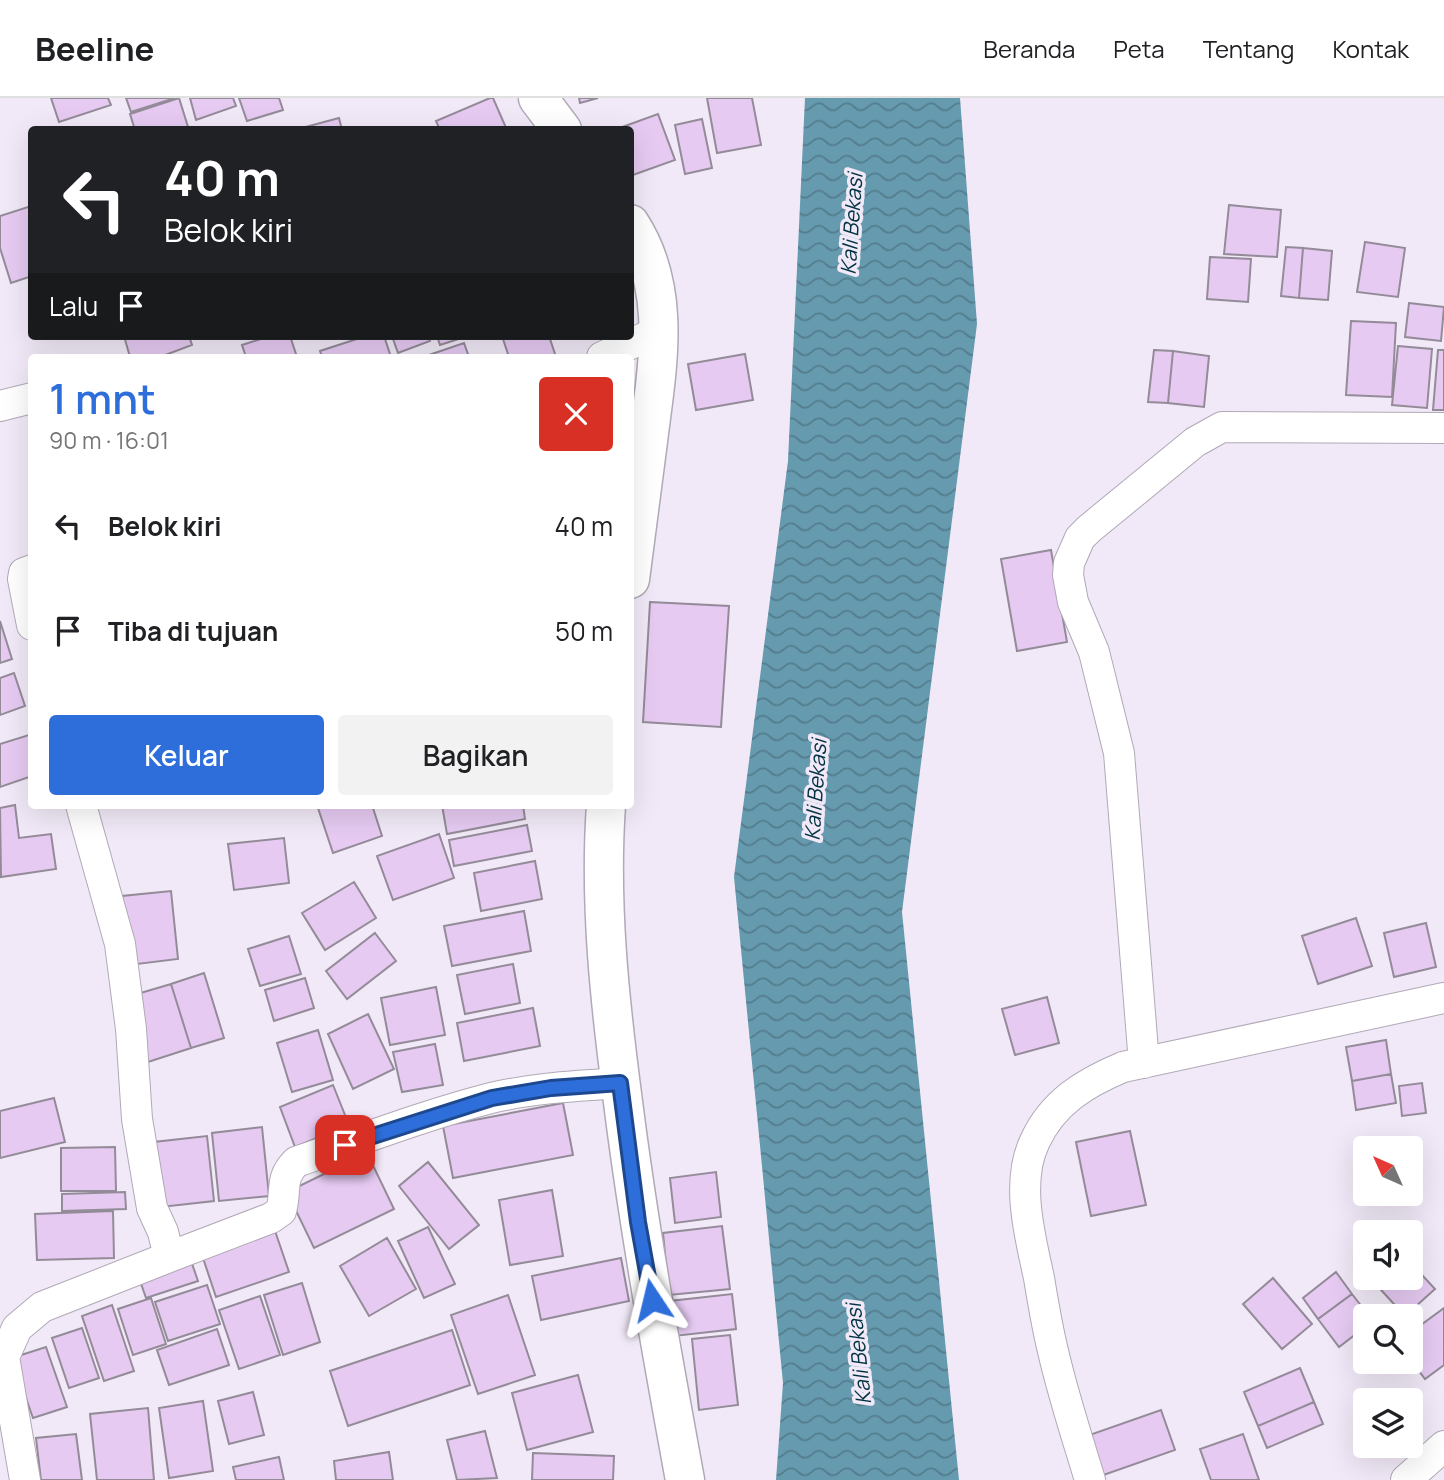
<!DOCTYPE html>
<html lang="id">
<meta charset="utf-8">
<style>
:root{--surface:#fff;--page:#f2f2f2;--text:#202124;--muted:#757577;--line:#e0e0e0;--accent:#2e6edb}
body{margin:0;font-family:Manrope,sans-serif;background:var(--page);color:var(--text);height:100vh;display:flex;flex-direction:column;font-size:26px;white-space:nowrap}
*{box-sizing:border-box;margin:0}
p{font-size:23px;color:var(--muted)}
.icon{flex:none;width:38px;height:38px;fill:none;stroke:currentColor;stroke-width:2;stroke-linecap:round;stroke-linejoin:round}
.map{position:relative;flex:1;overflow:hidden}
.panel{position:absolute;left:28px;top:256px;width:606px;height:455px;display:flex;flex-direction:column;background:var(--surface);border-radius:7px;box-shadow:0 7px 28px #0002}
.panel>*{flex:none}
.banner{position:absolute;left:28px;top:28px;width:606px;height:214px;border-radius:7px;box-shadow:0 7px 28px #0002;background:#202124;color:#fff;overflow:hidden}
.needle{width:46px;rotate:315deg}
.controls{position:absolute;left:1353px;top:1038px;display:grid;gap:14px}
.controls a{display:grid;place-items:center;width:70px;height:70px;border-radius:7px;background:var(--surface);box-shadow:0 7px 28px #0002;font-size:35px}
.pin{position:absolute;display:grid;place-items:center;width:60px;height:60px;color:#fff;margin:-30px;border-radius:14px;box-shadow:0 4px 10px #0006}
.me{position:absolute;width:77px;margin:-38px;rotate:350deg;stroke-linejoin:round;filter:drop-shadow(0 0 5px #0008)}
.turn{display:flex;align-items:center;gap:24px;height:147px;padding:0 21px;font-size:32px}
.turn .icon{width:91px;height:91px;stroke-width:2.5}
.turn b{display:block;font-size:49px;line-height:60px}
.then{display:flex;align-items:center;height:66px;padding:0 21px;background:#0003;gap:14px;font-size:26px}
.round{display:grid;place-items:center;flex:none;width:74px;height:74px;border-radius:7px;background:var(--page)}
.headline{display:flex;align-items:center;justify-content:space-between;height:119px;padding:0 21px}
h1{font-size:42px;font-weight:600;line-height:52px;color:var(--accent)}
.button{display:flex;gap:14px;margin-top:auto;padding:14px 21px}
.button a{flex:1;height:80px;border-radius:7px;background:var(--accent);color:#fff;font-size:28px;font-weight:600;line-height:80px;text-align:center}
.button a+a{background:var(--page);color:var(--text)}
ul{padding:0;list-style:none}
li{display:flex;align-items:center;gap:21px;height:105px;padding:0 21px}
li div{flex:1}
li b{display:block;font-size:26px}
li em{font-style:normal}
header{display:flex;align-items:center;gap:42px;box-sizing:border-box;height:98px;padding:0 35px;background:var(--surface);border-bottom:2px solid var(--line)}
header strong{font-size:33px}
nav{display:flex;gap:38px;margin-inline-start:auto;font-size:24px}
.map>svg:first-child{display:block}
.water{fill:url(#water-waves)}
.building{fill:#e6caf2;stroke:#948b98;stroke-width:2}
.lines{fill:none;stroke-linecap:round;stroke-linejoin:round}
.minor-casing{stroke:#b1a9b6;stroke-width:32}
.primary-casing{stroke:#b1a9b6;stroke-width:41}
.minor{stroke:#fff;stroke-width:30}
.primary{stroke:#fff;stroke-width:38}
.route-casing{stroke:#1e488e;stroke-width:18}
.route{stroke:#2e6edb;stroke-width:12}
.labels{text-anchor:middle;stroke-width:7;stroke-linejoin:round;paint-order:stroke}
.water-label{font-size:21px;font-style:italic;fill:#003241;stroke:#f1e9f7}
</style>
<header>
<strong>Beeline</strong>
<nav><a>Beranda</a><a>Peta</a><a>Tentang</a><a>Kontak</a></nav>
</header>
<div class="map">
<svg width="1444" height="1382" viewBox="0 0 1444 1382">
<defs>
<pattern id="water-waves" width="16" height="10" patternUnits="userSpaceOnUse" patternTransform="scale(1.75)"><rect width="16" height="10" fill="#669aae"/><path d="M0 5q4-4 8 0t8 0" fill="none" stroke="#537d8d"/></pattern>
</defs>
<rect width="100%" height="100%" fill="#f1e9f7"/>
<path class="water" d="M805 0H960L977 226 902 814 959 1382H776L783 1285 734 779 788 363Z"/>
<path class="building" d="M51 0H108L111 7 59 24Z
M126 0H175L131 14Z
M179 0 189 32H135L130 16Z
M190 0H233L236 8 196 22Z
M239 0H279L283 12 247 23Z
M490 0H493L507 32H440L436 23Z
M579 0H598L580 5Z
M707 0H752L761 47 717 55Z
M658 16 675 62 630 78V32H614Z
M339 20 342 32 298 31Z
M702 21 712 70 685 76 675 27Z
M1229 107 1281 112 1277 159 1224 156Z
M31 108 32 178 11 185 0 150V118Z
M1365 144 1405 150 1398 199 1357 194Z
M1286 149 1303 150 1299 200 1281 198Z
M1303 150 1332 153 1328 202 1299 200Z
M1210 159 1251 161 1248 204 1207 201Z
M1409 205 1444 209 1441 243 1405 239Z
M1351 223 1396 225 1392 299 1346 297Z
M124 238H189L192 247 160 259H128H130Z
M270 238H290L297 259H246L242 247Z
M366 238H384L391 259H322L320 253Z
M392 238H428L430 243 398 255Z
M437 238H468L440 247Z
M502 238H549L556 259H509Z
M464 245 469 259H423Z
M1398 248 1432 251 1427 310 1392 307Z
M1154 252 1173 253 1168 305 1148 304Z
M1438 252H1444V312H1433Z
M1173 253 1209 258 1204 309 1168 305Z
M745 256 753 302 696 312 688 266Z
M1051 452 1067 544 1017 553 1001 461Z
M650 504 729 508 721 629 643 624Z
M0 523 12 561 0 565Z
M14 575 25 608 0 617V580Z
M32 636V678L0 689V646Z
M15 707 19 740 51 736 56 771 1 779 0 710Z
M317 707H372L382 738 333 755Z
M442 707H523L525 721 447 736Z
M527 727 532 753 454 768 449 742Z
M439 736 454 780 393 802 377 758Z
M284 740 289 785 234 792 228 746Z
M535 763 542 801 481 813 474 775Z
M354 784 376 820 325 852 302 815Z
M171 793 178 861 129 867 122 798Z
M524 813 531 853 452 868 444 828Z
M1356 820 1372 868 1318 886 1302 838Z
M1426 825 1436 869 1394 879 1384 835Z
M375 835 396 863 347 901 326 873Z
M289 838 301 876 260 888 248 851Z
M513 866 520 905 465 916 457 877Z
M204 875 224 940 191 950 171 886Z
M305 880 314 910 274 923 265 892Z
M171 886 191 950 148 964 127 899Z
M436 889 445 937 390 947 381 900Z
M1047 899 1059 945 1015 957 1002 911Z
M533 910 540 948 464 963 457 925Z
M368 916 394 971 353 991 328 936Z
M318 932 333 982 292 994 277 945Z
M1386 942 1391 976 1352 983 1346 949Z
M435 946 443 987 402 994 393 954Z
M1391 976 1396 1005 1356 1012 1352 983Z
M1422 985 1426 1015 1402 1018 1399 988Z
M333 987 349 1027 295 1049 280 1009Z
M54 1000 65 1044 0 1060V1013Z
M563 1005 573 1057 453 1080 443 1028Z
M262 1029 269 1098 219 1103 212 1035Z
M1130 1033 1146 1107 1091 1118 1076 1044Z
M207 1038 214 1103 161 1109 154 1044Z
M115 1049 116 1093H61V1050Z
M367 1055 394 1111 314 1150 287 1094Z
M428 1064 479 1127 449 1151 399 1088Z
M716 1074 721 1119 675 1125 670 1080Z
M552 1092 563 1158 510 1167 499 1102Z
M125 1094 126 1111 62 1113V1096Z
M113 1113 114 1160 37 1162 35 1116Z
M272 1124 289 1174 216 1199 199 1148Z
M722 1128 730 1191 669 1197 663 1135Z
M428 1129 455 1186 424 1200 398 1143Z
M387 1140 416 1191 369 1218 340 1168Z
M1365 1151V1174L1354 1161Z
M189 1157 198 1183 146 1200 137 1174Z
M621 1160 629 1203 541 1222 532 1178Z
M1410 1164 1435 1191 1405 1218 1370 1180H1410Z
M1336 1174 1352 1196 1318 1221 1303 1200Z
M1273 1180 1312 1226 1282 1251 1243 1206Z
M302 1185 320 1244 283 1257 264 1197Z
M207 1187 220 1226 168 1243 155 1204Z
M732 1196 736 1231 674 1238 670 1203Z
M1352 1196 1369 1218H1365V1229L1339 1249 1318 1221Z
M508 1197 535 1277 478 1296 451 1217Z
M260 1198 280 1257 239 1271 219 1212Z
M151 1200 166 1246 133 1257 118 1211Z
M112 1207 134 1273 104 1283 82 1218Z
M1444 1210V1267L1425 1281 1410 1261V1235Z
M82 1230 99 1280 69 1290 52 1240Z
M217 1231 229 1267 169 1287 157 1252Z
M452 1232 470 1287 348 1328 330 1273Z
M730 1237 738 1307 699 1312 692 1241Z
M46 1249 67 1309 33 1320 12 1260Z
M1300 1270 1314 1304 1258 1328 1244 1294Z
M578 1277 593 1334 527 1352 512 1295Z
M253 1294 264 1337 229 1346 218 1303Z
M203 1303 213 1373 169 1380 159 1310Z
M1314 1304 1323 1326 1267 1350 1258 1328Z
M148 1310 154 1382H97L90 1316Z
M1161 1312 1175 1352 1092 1381 1078 1341Z
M485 1333 497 1380 457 1382 447 1342Z
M76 1336 82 1382H41L36 1340Z
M1243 1336 1259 1382H1211L1200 1351Z
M389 1354 393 1382H336L334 1363Z
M533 1355 614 1358 613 1382H532Z
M279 1359 284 1382H236L233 1369Z"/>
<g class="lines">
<defs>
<path id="minor" d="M602 259 659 233
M0 308 32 300
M32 472 24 475 23 481 32 527
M81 707 120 846 131 931 137 1021 152 1110 163 1134 169 1159 271 1120 281 1113C287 1093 279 1081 296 1064 360 1042 425 1017 491 1000 533 990 577 988 620 985
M1144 965 1119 655 1094 554 1073 504 1068 477 1069 465 1080 440 1089 431 1195 344 1222 329 1444 330
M25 1382 4 1259 17 1230 42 1209 169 1159
M1090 1382C1077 1339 1063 1297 1053 1253 1047 1229 1043 1204 1039 1180 1030 1138 1015 1084 1035 1043 1053 1004 1085 985 1123 969L1444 900
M1406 1382 1444 1348"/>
<path id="primary" d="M538 0 562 32
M630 126C673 192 657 270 648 343 642 389 636 435 630 481
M606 707C599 806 610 906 623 1004 639 1131 662 1256 685 1382"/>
</defs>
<use href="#minor" class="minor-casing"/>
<use href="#primary" class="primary-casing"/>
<use href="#minor" class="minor"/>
<use href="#primary" class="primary"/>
</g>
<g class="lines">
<defs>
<path id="route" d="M345 1047 492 1000 551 990 620 985 638 1124 652 1202"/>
</defs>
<use href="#route" class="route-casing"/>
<use href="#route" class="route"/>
</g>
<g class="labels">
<g class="water-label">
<text transform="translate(852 126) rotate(-86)" y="7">Kali Bekasi</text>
<text transform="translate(816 692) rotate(-86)" y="7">Kali Bekasi</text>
<text transform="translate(859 1256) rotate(-96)" y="7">Kali Bekasi</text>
</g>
</g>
</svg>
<div class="controls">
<a><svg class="needle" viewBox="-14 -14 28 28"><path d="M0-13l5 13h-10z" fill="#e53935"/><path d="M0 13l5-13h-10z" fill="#757577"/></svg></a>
<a><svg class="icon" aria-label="sound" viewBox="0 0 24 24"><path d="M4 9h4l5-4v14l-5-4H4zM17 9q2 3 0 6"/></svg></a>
<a><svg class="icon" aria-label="search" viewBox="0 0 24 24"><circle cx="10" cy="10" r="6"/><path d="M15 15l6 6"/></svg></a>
<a><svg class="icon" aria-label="layers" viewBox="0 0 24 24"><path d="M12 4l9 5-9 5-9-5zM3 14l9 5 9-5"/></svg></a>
</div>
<div class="pin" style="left:345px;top:1047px;background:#d93025"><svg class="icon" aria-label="arrive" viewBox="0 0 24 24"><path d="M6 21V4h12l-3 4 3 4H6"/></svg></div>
<svg class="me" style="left:652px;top:1202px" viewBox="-20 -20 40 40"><path d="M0-17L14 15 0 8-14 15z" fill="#2e6edb" stroke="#fff" stroke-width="4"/></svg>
<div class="banner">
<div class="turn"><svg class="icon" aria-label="left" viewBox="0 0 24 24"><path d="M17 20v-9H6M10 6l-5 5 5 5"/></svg><div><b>40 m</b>Belok kiri</div></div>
<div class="then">Lalu<svg class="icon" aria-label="arrive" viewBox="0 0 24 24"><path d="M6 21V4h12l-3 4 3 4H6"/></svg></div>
</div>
<section class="panel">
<div class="headline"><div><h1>1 mnt</h1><p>90 m · 16:01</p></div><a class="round" style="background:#d93025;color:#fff"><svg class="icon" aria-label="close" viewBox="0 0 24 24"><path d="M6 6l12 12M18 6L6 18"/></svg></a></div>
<ul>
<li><svg class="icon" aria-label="left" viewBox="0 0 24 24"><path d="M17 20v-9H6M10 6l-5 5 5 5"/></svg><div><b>Belok kiri</b></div><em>40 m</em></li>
<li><svg class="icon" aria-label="arrive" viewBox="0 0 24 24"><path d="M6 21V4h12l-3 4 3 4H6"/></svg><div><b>Tiba di tujuan</b></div><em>50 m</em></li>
</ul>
<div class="button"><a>Keluar</a><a>Bagikan</a></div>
</section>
</div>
